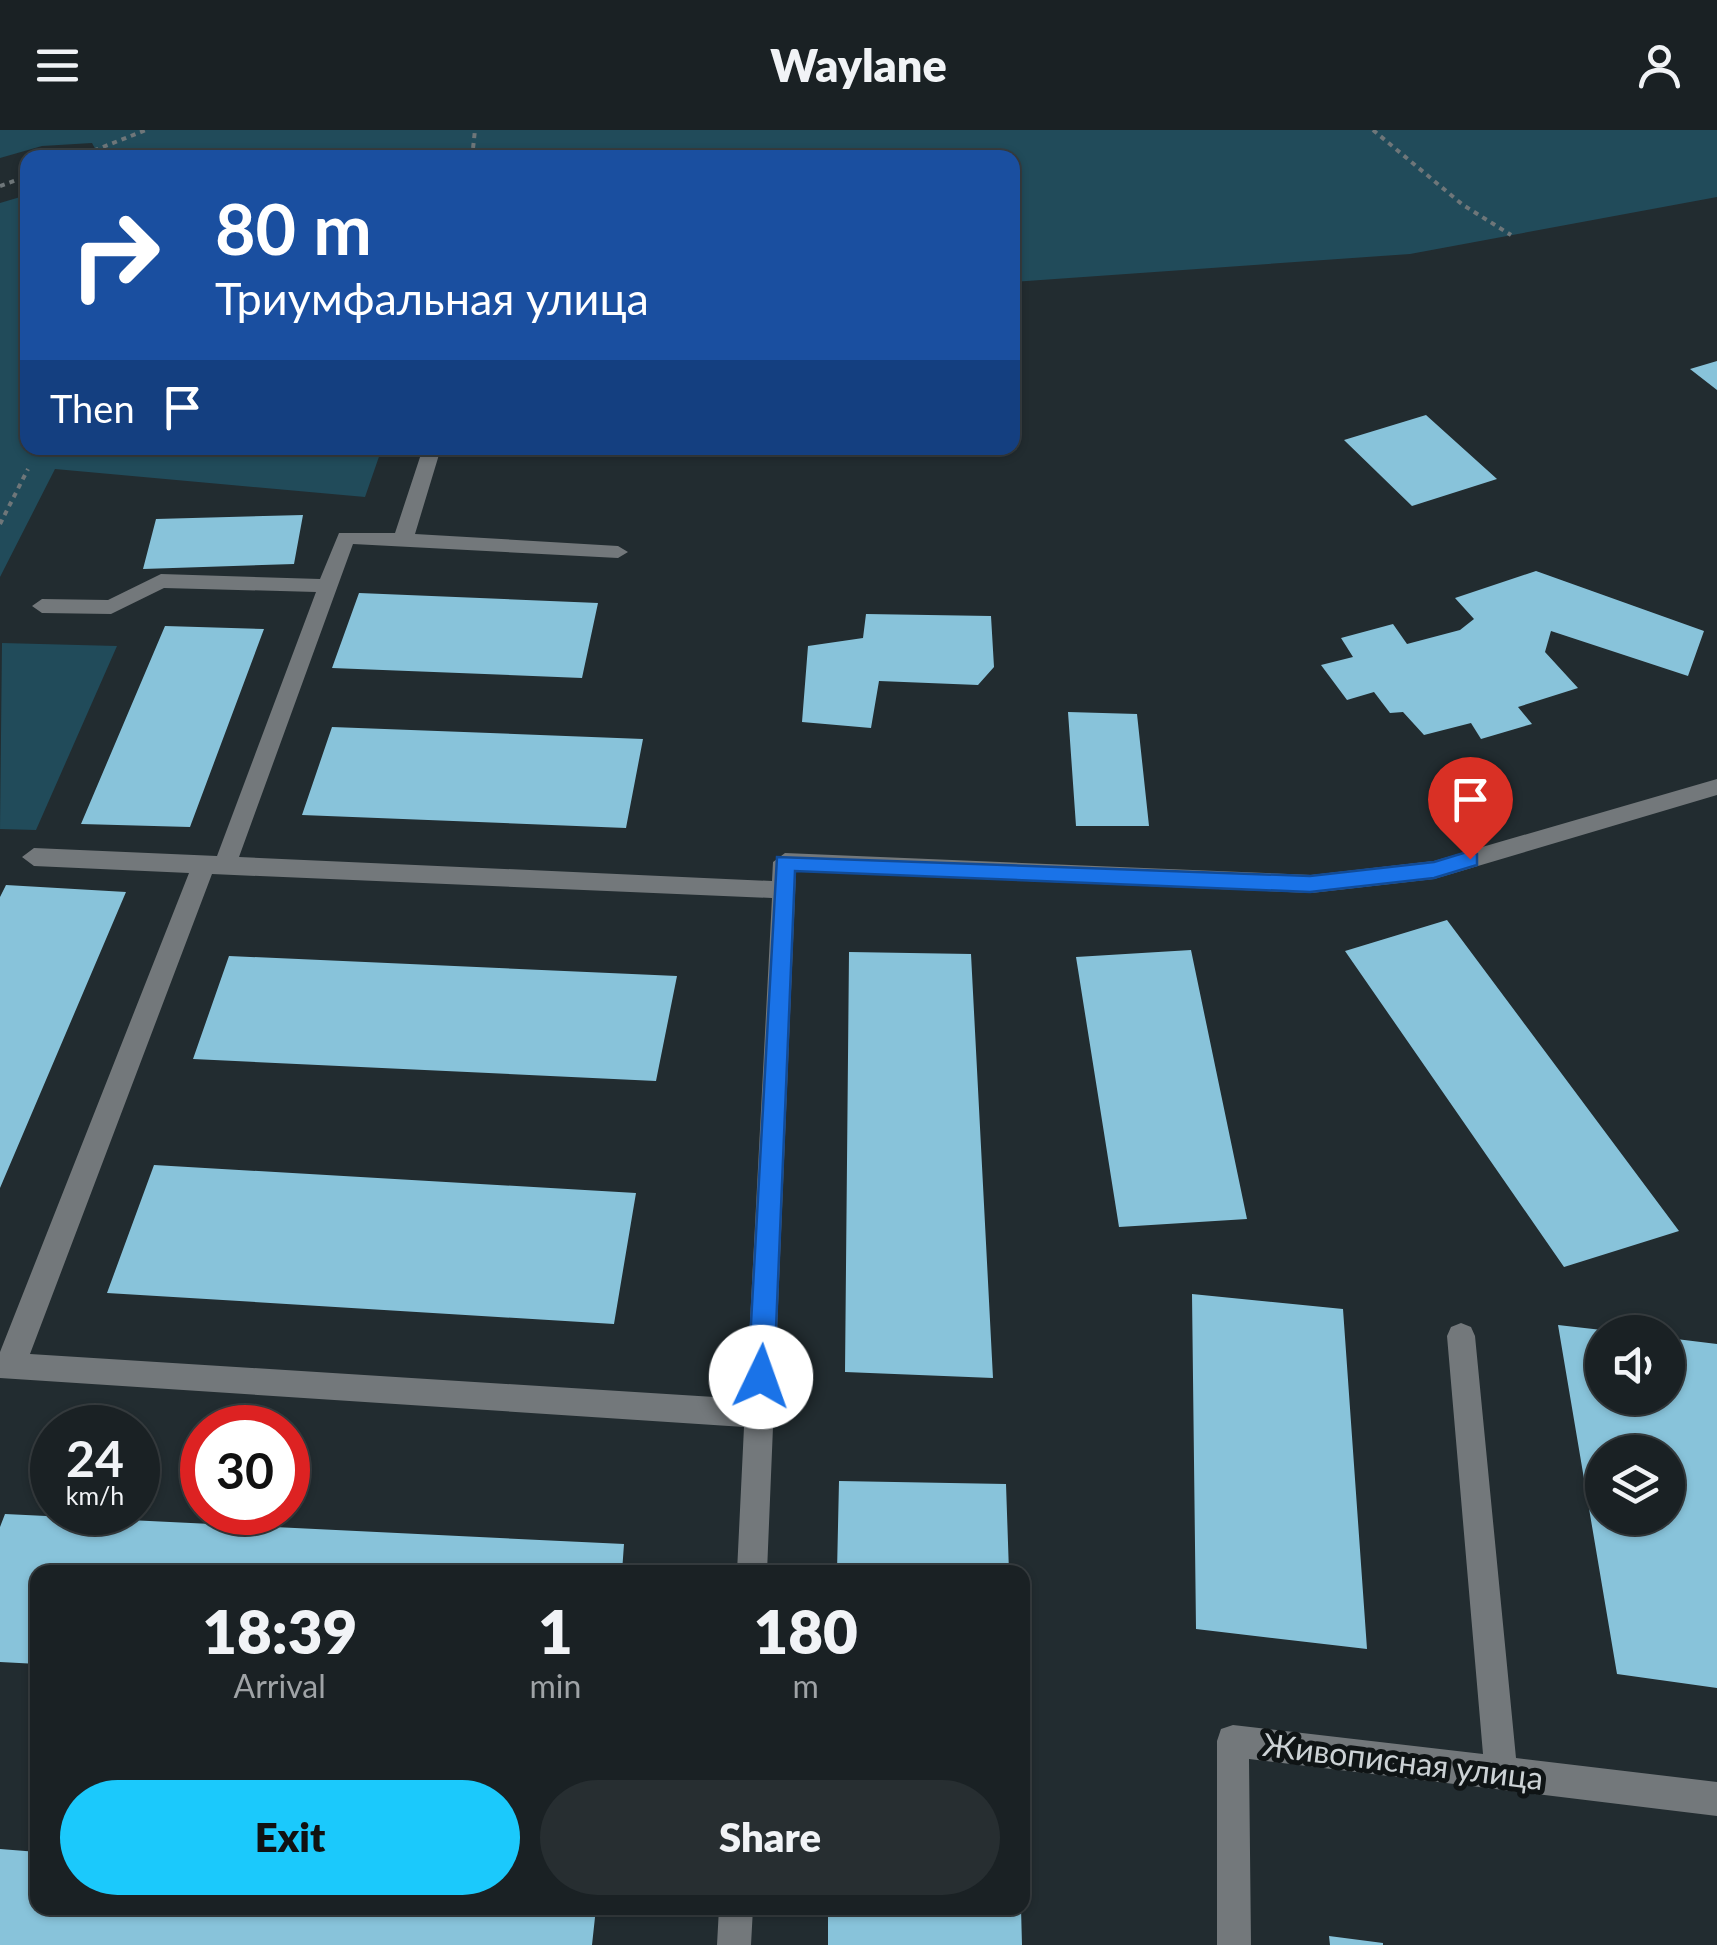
<!DOCTYPE html>
<meta charset="utf-8">
<style>
:root{--surface:#1a2124;--page:#272e31;--text:#f1f3f6;--muted:#9fa3a6;--line:#383e41;--accent:#1bc9fc}
body{margin:0;font-family:Lato,sans-serif;background:var(--page);color:var(--text);height:100vh;display:flex;flex-direction:column;font-size:38px;white-space:nowrap}
*{box-sizing:border-box;margin:0}
p{font-size:32px;color:var(--muted)}
.icon{flex:none;width:55px;height:55px;fill:none;stroke:currentColor;stroke-width:2;stroke-linecap:round;stroke-linejoin:round}
.map{position:relative;flex:1;overflow:hidden}
.panel{position:absolute;left:30px;top:1435px;width:1000px;height:350px;display:flex;flex-direction:column;background:var(--surface);border-radius:20px;box-shadow:0 2px 8px #0004,0 0 0 2px var(--line)}
.panel>*{flex:none}
.banner{position:absolute;left:20px;top:20px;width:1000px;height:305px;border-radius:20px;box-shadow:0 2px 8px #0004,0 0 0 2px var(--line);background:#1a4fa0;color:#fff;overflow:hidden}
.controls{position:absolute;left:1585px;top:1185px;display:grid;gap:20px}
.controls a{display:grid;place-items:center;width:100px;height:100px;border-radius:50%;background:var(--surface);box-shadow:0 2px 8px #0004,0 0 0 2px var(--line);font-size:50px}
.speed{position:absolute;left:30px;top:1275px;display:flex;gap:20px;font-size:50px;font-weight:700;text-align:center}
.speed>*{display:grid;place-content:center;width:130px;height:130px;border-radius:50%;background:var(--surface);box-shadow:0 2px 8px #0004,0 0 0 2px var(--line);line-height:1}
.speed small{font-size:25px;font-weight:400}
.speed .limit{border:15px solid #d22;background:#fff;color:#111}
.pin{position:absolute;display:grid;place-items:center;width:85px;height:85px;color:#fff;margin:-102px -42px;border-radius:50% 50% 50% 0;rotate:-45deg;box-shadow:0 0 10px #0007}
.pin .icon{rotate:45deg}
.me{position:absolute;width:110px;margin:-55px;rotate:3deg;stroke-linejoin:round;filter:drop-shadow(0 0 8px #0008)}
.turn{display:flex;align-items:center;gap:35px;height:210px;padding:0 30px;font-size:45px}
.turn .icon{width:130px;height:130px;stroke-width:2.5}
.turn b{display:block;font-size:70px;line-height:85px}
.then{display:flex;align-items:center;height:95px;padding:0 30px;background:#0003;gap:20px;font-size:38px}
.eta{display:flex;justify-content:space-evenly;align-items:center;height:170px;text-align:center}
.eta b{font-size:60px;font-weight:800;line-height:70px}
.primary-button{display:flex;gap:20px;margin-top:auto;padding:20px 30px}
.primary-button a{flex:1;height:115px;border-radius:60px;background:var(--accent);color:#111;font-size:40px;font-weight:800;line-height:115px;text-align:center}
.primary-button a+a{background:var(--page);color:var(--text)}
header{display:flex;justify-content:space-between;align-items:center;height:130px;padding:0 30px;background:var(--surface);font-size:45px;font-weight:800}
.map>svg:first-child{display:block}
.green{fill:#214b5a}
.building{fill:#88c3da;fill-rule:evenodd}
.lines{fill:none;stroke-linecap:round;stroke-linejoin:round}
.path{stroke:#6e7679;stroke-width:4;stroke-dasharray:5 5;stroke-linecap:butt}
.minor{fill:#73787b;fill-rule:evenodd}
.route{fill:#1a73e8;stroke:#114b97;stroke-width:2.5}
.labels{text-anchor:middle;stroke-width:10;stroke-linejoin:round;paint-order:stroke}
.near-street-label{font-size:32px;fill:#ccd2d5;stroke:#0f1415}
</style>
<header><svg class="icon" aria-label="menu" viewBox="0 0 24 24"><path d="M4 6h16M4 12h16M4 18h16"/></svg>Waylane<svg class="icon" aria-label="person" viewBox="0 0 24 24"><circle cx="12" cy="8" r="4"/><path d="M4 21q1-7 8-7t8 7"/></svg></header>
<div class="map">
<svg width="1717" height="1815" viewBox="0 0 1717 1815">
<rect width="100%" height="100%" fill="#222c30"/>
<path class="green" d="M0 0H1717V67L1410 124 1013 152 1012 28H100L92 13 42 16 0 28Z
M27 65 28 318H382L365 367 55 339 0 447V73Z
M2 513 117 516 36 700 0 699Z"/>
<path class="building" d="M1717 231V260L1690 239Z
M1426 285 1497 349 1412 376 1344 310Z
M303 385 294 434 143 439 156 389Z
M1536 441 1704 501 1688 546 1551 501 1545 522 1578 558 1518 577 1532 594 1481 609 1471 593 1424 605 1403 582 1390 583 1374 562 1347 570 1321 535 1353 527 1341 508 1393 494 1407 514 1460 500 1474 489 1455 468Z
M359 463 598 473 582 548 332 538Z
M866 484 991 486 994 537 978 555 879 551 871 598 802 592 808 516 863 508Z
M165 496 264 499 190 697 81 694Z
M1068 582 1137 584 1149 696H1076Z
M332 597 643 609 626 698 302 685Z
M6 755 126 762 0 1058V767Z
M1447 790 1679 1101 1564 1137 1345 821Z
M1191 820 1247 1089 1119 1097 1076 827Z
M849 822 971 824 993 1248 845 1242Z
M229 826 677 846 656 951 193 929Z
M154 1035 636 1063 614 1194 107 1163Z
M1192 1164 1343 1179 1367 1519 1196 1499Z
M1558 1195 1602 1200V1268H1668V1208L1717 1214V1558L1617 1544ZM1602 1322H1668V1388H1602Z
M839 1351 1006 1354 1009 1442H837Z
M5 1384 624 1414 622 1442H38V1534L0 1532V1397Z
M0 1719 38 1722V1778H596L592 1815H0Z
M828 1778H1021L1022 1815H828Z
M1329 1806 1383 1813V1815H1330Z"/>
<g class="lines">
<path class="path" d="M1373 0 1463 75 1511 105
M75 28 146 0
M472 28 475 0
M0 56 28 46
M0 394 28 339"/>
<path class="minor" d="M423 318H441L415 404 618 416 628 422 618 428 353 414 239 727 772 751 773 732 785 723 1311 745 1434 731 1717 649V665L1434 749 1311 763 796 741 767 1442H737L744 1297 0 1248V1222L189 743 34 736 22 727 34 718 217 726 316 462 164 458 111 484 42 483 32 476 42 469 108 470 161 444 320 449 339 403H395ZM212 744 772 768 746 1269 30 1224Z
M1461 1193 1471 1197 1475 1206 1516 1628 1717 1652V1686L1249 1629 1251 1815H1217V1611L1221 1599 1233 1595 1483 1624 1447 1206 1451 1197Z
M719 1778H753L751 1815H717Z"/>
</g>
<path class="route" d="M1470 721 1477 724V735L1434 748 1310 762 795 741 774 1247 770 1255 761 1259 752 1255 748 1247 777 727 1310 746 1434 732Z"/>
<g class="labels">
<g class="near-street-label">
<text transform="translate(1403 1632) rotate(7)" y="11">Живописная улица</text>
</g>
</g>
</svg>
<div class="controls">
<a><svg class="icon" aria-label="sound" viewBox="0 0 24 24"><path d="M4 9h4l5-4v14l-5-4H4zM17 9q2 3 0 6"/></svg></a>
<a><svg class="icon" aria-label="layers" viewBox="0 0 24 24"><path d="M12 4l9 5-9 5-9-5zM3 14l9 5 9-5"/></svg></a>
</div>
<div class="speed"><div>24<small>km/h</small></div><div class="limit">30</div></div>
<div class="pin" style="left:1470px;top:729px;background:#d93025"><svg class="icon" aria-label="arrive" viewBox="0 0 24 24"><path d="M6 21V4h12l-3 4 3 4H6"/></svg></div>
<svg class="me" style="left:761px;top:1247px" viewBox="-20 -20 40 40"><circle r="19" fill="#fff"/><path d="M0-13L10 11 0 6-10 11z" fill="#1a73e8"/></svg>
<div class="banner">
<div class="turn"><svg class="icon" aria-label="right" viewBox="0 0 24 24"><path d="M7 20v-9h11M14 6l5 5-5 5"/></svg><div><b>80 m</b>Триумфальная улица</div></div>
<div class="then">Then<svg class="icon" aria-label="arrive" viewBox="0 0 24 24"><path d="M6 21V4h12l-3 4 3 4H6"/></svg></div>
</div>
<section class="panel">
<div class="eta">
<div><b>18:39</b><p>Arrival</p></div>
<div><b>1</b><p>min</p></div>
<div><b>180</b><p>m</p></div>
</div>
<div class="primary-button"><a>Exit</a><a>Share</a></div>
</section>
</div>
